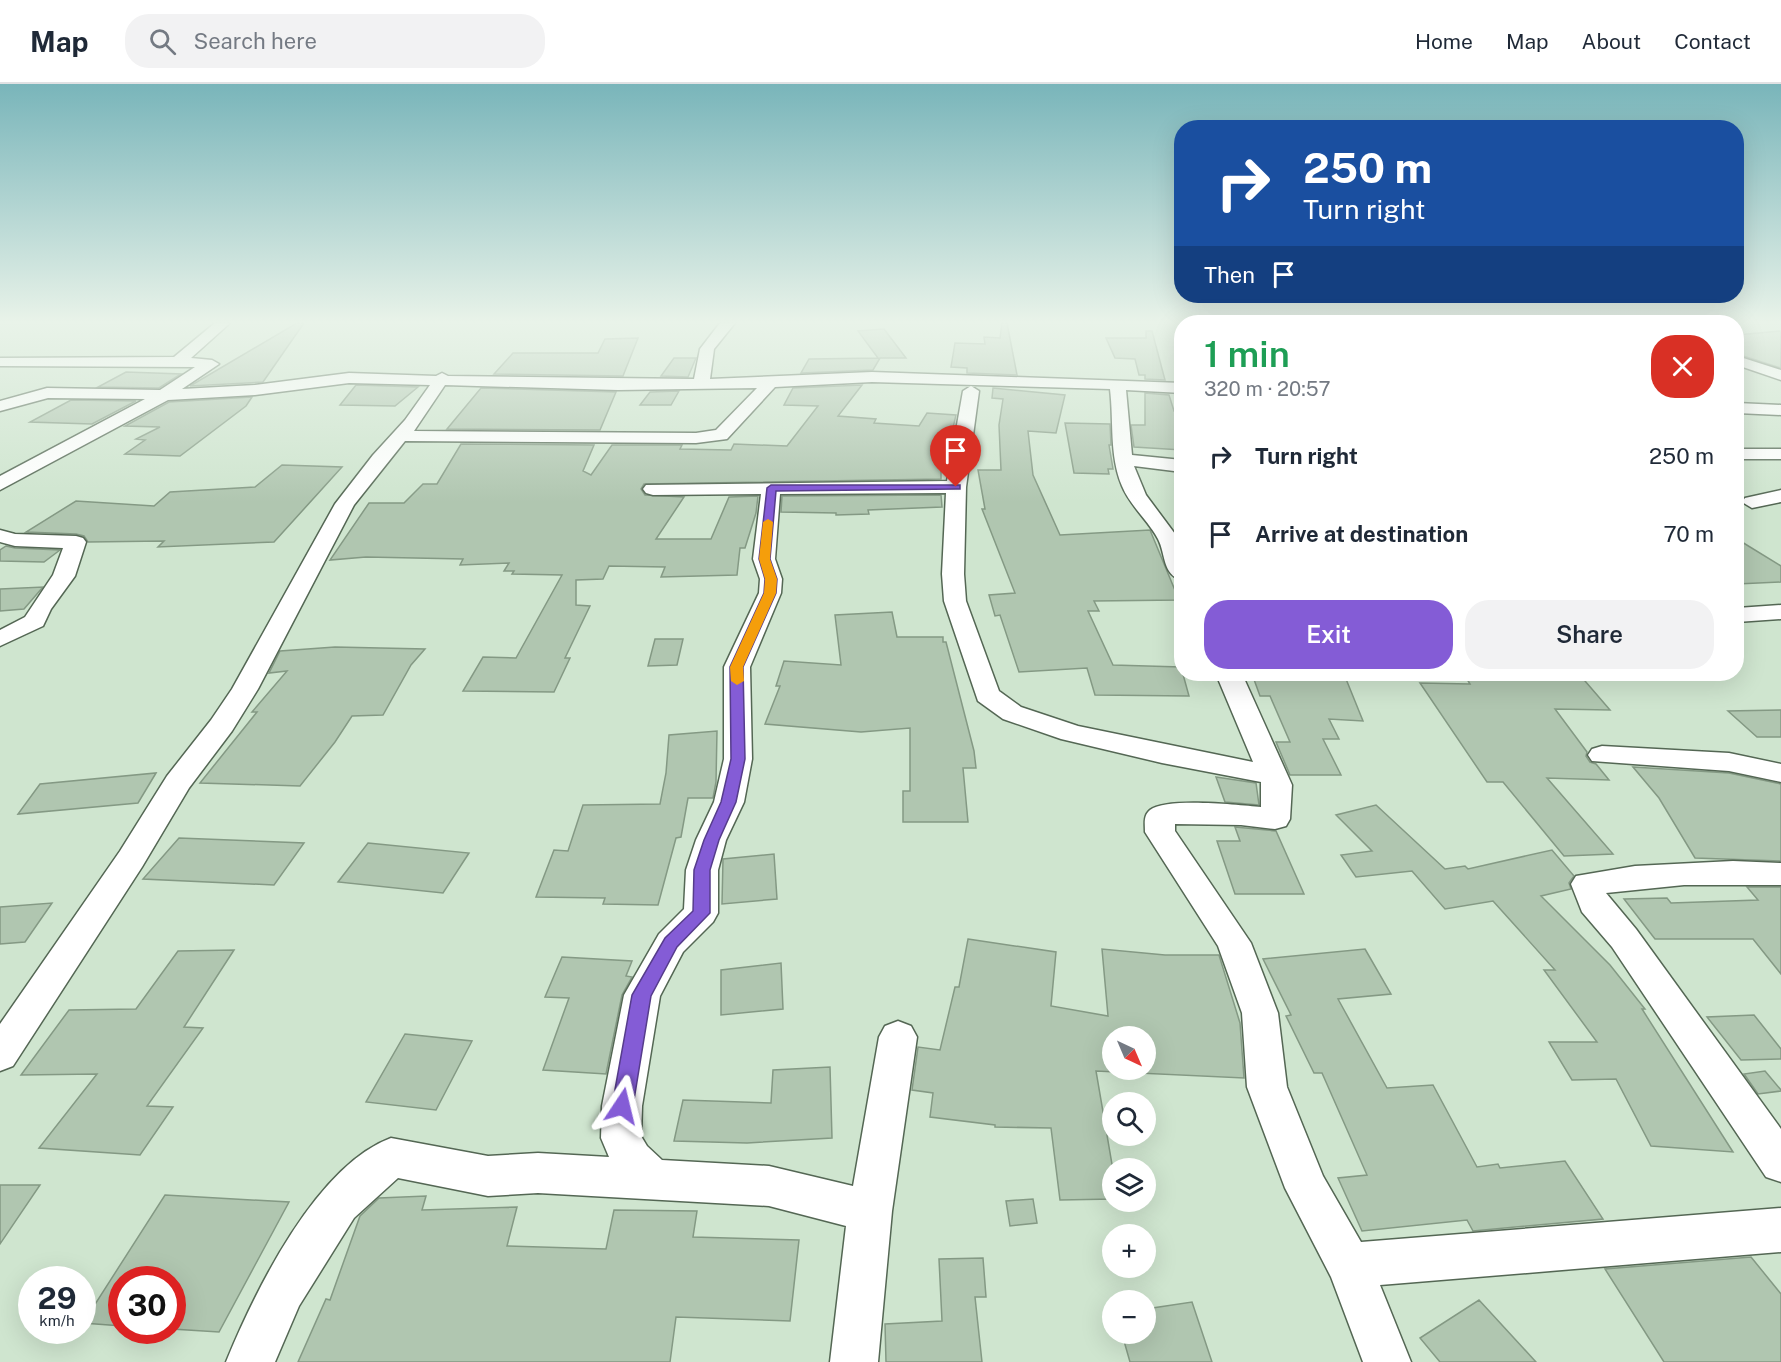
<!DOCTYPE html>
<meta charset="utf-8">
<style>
:root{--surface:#fff;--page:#f2f2f3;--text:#1f2937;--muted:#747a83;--line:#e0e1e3;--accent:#845cd6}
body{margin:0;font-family:"Public Sans",sans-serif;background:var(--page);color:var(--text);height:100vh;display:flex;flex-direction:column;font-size:22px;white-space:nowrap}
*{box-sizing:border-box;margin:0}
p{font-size:20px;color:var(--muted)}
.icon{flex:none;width:33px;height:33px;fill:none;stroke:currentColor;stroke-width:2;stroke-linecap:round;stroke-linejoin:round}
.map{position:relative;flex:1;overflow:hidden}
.sheet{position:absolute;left:1174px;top:231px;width:570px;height:366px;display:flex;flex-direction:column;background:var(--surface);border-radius:24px;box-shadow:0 6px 24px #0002}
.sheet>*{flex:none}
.top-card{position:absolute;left:1174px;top:36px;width:570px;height:183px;border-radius:24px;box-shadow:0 6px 24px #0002;background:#1a4fa0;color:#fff;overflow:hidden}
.needle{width:39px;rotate:136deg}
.buttons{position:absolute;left:1102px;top:942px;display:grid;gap:12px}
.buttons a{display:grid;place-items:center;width:54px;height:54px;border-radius:50%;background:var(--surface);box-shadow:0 6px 24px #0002;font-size:30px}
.speed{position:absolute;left:18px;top:1182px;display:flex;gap:12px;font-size:30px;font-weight:700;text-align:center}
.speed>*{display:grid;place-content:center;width:78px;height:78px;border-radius:50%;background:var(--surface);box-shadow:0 6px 24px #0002;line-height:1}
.speed small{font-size:15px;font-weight:400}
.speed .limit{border:9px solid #d22;background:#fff;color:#111}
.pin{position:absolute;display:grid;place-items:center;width:51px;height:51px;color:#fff;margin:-62px -26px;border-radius:50% 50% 50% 0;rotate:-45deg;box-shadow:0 0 6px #0007}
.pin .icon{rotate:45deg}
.me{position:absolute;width:66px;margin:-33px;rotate:10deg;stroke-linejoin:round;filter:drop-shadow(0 0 4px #0008)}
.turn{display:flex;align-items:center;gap:21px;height:126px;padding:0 30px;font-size:27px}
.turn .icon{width:78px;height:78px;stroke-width:2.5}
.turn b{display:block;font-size:42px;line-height:51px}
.then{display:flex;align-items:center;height:57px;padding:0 30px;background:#0003;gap:12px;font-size:22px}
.round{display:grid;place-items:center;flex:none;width:63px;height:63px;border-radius:24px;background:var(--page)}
.head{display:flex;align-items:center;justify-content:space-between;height:102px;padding:0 30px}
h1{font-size:36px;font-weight:600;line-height:45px;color:#1e9e55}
.primary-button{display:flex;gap:12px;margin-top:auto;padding:12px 30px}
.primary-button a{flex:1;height:69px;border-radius:24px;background:var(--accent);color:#fff;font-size:24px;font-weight:600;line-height:69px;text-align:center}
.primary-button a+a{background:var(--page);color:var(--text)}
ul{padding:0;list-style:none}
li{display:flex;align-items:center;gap:18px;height:78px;padding:0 30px}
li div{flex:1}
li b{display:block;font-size:22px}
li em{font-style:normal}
header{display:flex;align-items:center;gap:36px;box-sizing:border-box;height:84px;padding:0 30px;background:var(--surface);border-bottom:2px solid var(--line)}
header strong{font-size:28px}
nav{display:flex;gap:33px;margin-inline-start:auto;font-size:21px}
.search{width:420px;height:54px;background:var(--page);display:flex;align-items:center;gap:15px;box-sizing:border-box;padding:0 21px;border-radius:24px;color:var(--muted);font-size:22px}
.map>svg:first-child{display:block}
.building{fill:#b0c6b0;stroke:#849984;stroke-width:1.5;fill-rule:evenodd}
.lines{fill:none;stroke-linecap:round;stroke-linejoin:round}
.street-casing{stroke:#546754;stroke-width:3}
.street{fill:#fff;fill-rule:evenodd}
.route{fill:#845cd6;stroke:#563c8b;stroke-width:1.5}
.slow{fill:#f59e0b}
</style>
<header>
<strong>Map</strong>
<div class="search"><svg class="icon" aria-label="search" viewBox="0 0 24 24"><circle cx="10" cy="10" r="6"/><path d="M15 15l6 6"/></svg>Search here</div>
<nav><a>Home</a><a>Map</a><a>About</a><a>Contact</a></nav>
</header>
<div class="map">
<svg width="1781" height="1278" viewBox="0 0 1781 1278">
<rect width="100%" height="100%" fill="#cfe5cf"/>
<path class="building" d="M297 239H304L263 298 190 302Z
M1002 239H1007L1017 291 967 289V284L951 283 955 259 985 260 984 253 1000 254Z
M884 245 906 274H880L873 286 801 289 809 275 878 274 858 247Z
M1146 247H1152L1165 296 1145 295V291H1139L1135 275 1115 274 1106 254H1146Z
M1781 247V284L1737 270V251Z
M638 254 623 292 494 290 513 269H598L605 255Z
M674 274H696L688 293 661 292Z
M126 288 181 290 159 304 98 303Z
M356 301 418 303 395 322 340 321Z
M862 301 838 332 876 335 874 339 919 342 927 329 956 331 944 382H941V395L644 400 641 405 645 411 684 413 656 455H711L729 413 758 412 756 429 745 464H740L737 491 661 493 665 483 609 482 603 495 576 496V521L590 522 565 574H570L554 608 463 607 483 573 516 574 562 491 512 490 514 487H504L509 479 460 481 463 475 366 473 330 476 369 419H404L423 400H437L461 360 594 361 583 387 591 391 612 361H682L680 365 731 366 734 360 787 362 818 322 784 321 793 304Z
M481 304 616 308 600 346 447 345Z
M993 304 1065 311 1056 349 1028 347 1033 391 1060 451 1150 446 1179 516 1094 517 1099 527H1088L1113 581 1181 583 1189 612 1095 611 1087 584 1019 588 1000 531 995 532 989 511 1015 509 982 425H985L978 386H1001L999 341 1003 315 992 314Z
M679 307 671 321H640L650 308Z
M1145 309 1169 311 1174 327H1179L1182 366 1134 363 1131 341H1145Z
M252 313 246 322 180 372 125 370 145 356 136 355 160 343 125 342 169 318Z
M71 316 136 317 92 340 30 338Z
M1065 339 1110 340 1111 361H1109L1113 385H1108L1109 390 1074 389Z
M282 381 342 383 274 458 158 463 164 457 88 458 84 452 76 450 26 448 76 417 154 422 170 408 255 403Z
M941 411 942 423 868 426 869 430 836 431V429L781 428 782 412Z
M1737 455 1781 482V498L1737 500Z
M6 462 15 464 60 466 44 478 0 477V466Z
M43 503 24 525 0 527V505Z
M892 528 897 553H943V558H946L974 667 976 684H963L968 738H903V707H910V644L861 648 765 640 780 602H776L784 577 841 581 835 531Z
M655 555H683L677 581 648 582Z
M335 563 425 565 411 581 383 631 352 632 335 658 300 702 200 699 257 628H252L287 587 269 589 280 567Z
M1252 590H1299L1301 594 1346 595 1363 637 1329 635 1339 655H1323L1341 691H1290L1276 658H1290L1270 612H1260Z
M1464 590H1579L1610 626 1555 625 1587 668 1586 672 1590 678 1596 680 1609 696 1547 694 1613 770 1564 772 1503 698H1487L1420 599 1470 600Z
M1781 626V653H1757L1728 627Z
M717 647 716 698 713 714H688L681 753 676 754 658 821 603 820 605 814 536 813 554 766 568 767 583 721 660 720 666 689 669 651Z
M1633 683 1729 689 1781 700V777L1695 774 1659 714Z
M156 689 138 719 18 730 40 700Z
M1216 693 1256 699 1259 721 1225 718Z
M1376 721 1445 785 1465 782 1468 785 1552 766 1574 792 1569 799 1571 805 1541 812 1610 881 1645 925H1642L1733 1068 1651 1062 1616 995 1572 996 1549 958H1597L1544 886H1555L1493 817 1445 825 1412 787 1356 793 1341 771 1372 767 1336 731Z
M1235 743 1276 747 1304 810H1235L1217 757H1240Z
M179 754 304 759 274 801 143 795Z
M368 759 469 769 443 809 338 798Z
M774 770 777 815 722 820 723 775Z
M1747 803H1781V890L1753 855H1655L1624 815 1667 814 1671 819 1758 816Z
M52 819 25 858 0 860V823Z
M968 855 1056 868 1051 922 1108 932 1102 865 1165 871H1219L1240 939 1244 994 1096 987 1113 1086V1115L1060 1116 1051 1044 995 1043V1041L930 1033 933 1009 912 1006 918 963 940 966 955 903H959ZM1113 952H1146V986H1113Z
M1365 865 1391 910 1338 915 1387 1004 1433 1001 1477 1083 1498 1080 1500 1084 1565 1077 1603 1135 1473 1147 1467 1136 1362 1147 1338 1094 1367 1091 1322 989H1314L1286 932 1291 931 1263 875Z
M234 866 184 943 203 944 147 1022 173 1023 140 1071 39 1064 97 990 21 991 69 926 136 925 178 867Z
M562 873 632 877 626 892 632 893 622 911 606 990 543 986 569 914 545 913Z
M781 879 783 925 721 931V886Z
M1754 931 1781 965V975L1741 976 1707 933Z
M405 950 472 957 436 1026 366 1018Z
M830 983 832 1054 747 1059 674 1057 683 1016 771 1019 773 986Z
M1765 987 1781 1006V1007L1758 1010 1744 990Z
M0 1101H40L0 1160Z
M165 1111 289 1118 219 1248 172 1245V1196H122V1242L83 1239Z
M426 1112 422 1126 517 1123 507 1162 606 1165 614 1126 697 1127 693 1153 799 1156 790 1237 676 1233 670 1278H298L326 1215 330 1216 360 1132 379 1114Z
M1033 1115 1037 1139 1010 1142 1006 1117Z
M1751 1173 1781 1210V1278H1664L1605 1185Z
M983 1174 986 1213H975L982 1278H886L885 1240 942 1237 939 1175Z
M1479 1216 1536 1278H1440L1420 1254Z
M1192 1218 1212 1278H1130L1122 1250H1146V1225Z"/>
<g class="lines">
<defs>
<path id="street" d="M215 239H230L191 274 212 276 219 280 182 305 255 301 349 289 436 292 442 289 448 292 694 295 700 265 720 239H735L714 265 710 295 872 288 1182 299V309L1126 306 1132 371 1182 376V388L1134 382 1146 411 1181 458 1182 496C1162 491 1166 470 1158 455 1148 436 1130 422 1122 402 1109 371 1114 337 1110 305L872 298 775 303 727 355 696 359 405 357 354 421 258 605 232 647 189 704 142 783 13 982 0 987V940L120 767 167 692 211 636 232 605 335 420 373 371 405 336 430 301 349 299 255 311 168 316 0 406V392L145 315 48 314 0 327V317L47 304 160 306 195 283 0 282V274L174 273ZM445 301 618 306 757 304 716 346 696 349 414 347Z
M1737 272 1781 286V296L1737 281Z
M971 302 979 307 966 403 964 490 966 517 999 607 1021 623 1078 642 1253 678 1216 590H1242L1292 701 1290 735 1286 742 1275 745 1241 741 1175 740V747L1251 859 1278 929 1287 1003 1323 1092 1361 1158 1781 1124V1168L1380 1201 1411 1278H1363L1331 1193 1285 1104 1247 1003 1242 929 1218 862 1145 748C1145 740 1143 732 1150 726 1167 713 1238 721 1261 723V698L1162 679 1061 655 1003 635 978 617 944 517 942 490 946 409 780 410 775 475 782 495 781 509 750 583 752 675 744 718 726 756 718 786V829L713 838 683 868 660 912 642 1022 641 1052 647 1062 662 1076 769 1082 853 1102 879 953 885 942 898 937 911 942 917 953 892 1127 878 1278H830L846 1142 769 1122 538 1109 488 1112 398 1094 354 1134 299 1222 275 1278H226C255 1207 316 1082 391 1054L488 1072 538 1069 609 1073 601 1054 602 1022 624 911 659 850 684 825 686 786 696 756 714 718 724 675V583L759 509 760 495 753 475 761 410 653 411 646 409 643 405 646 401 947 397 963 307Z
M1737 319 1781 321V331L1737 329Z
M1737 365H1781V375H1737Z
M1781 406V418L1752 424 1742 418 1745 414Z
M0 446 15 450 76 452 83 454 86 458 75 492 51 525 43 542 0 562V546L25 533 53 491 63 464 15 462 0 458Z
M1781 521V535L1737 538V524Z
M1602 662 1729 669 1781 680V698L1729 687 1592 677 1588 671 1592 665Z
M1733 777 1781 779V801H1684L1606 809 1636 845 1781 1045V1098L1766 1093 1612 863 1582 828 1571 800 1576 792 1635 782Z"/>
</defs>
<use href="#street" class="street-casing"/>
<use href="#street" class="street"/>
</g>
<linearGradient id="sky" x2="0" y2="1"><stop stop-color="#79b5ba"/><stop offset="0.57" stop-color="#e9f3e9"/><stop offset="1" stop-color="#e9f3e9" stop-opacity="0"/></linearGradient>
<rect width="1781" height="418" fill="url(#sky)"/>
<path class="route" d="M960 401V405H956L776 407 770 475 777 495 776 509 743 583 745 675 736 718 719 756 710 786V829L677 863 651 912 633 1022 630 1028 622 1031 615 1028 612 1022 632 911 665 854 693 827 694 786 704 756 721 718 731 675 730 583 764 509 765 495 759 475 767 404 771 401Z"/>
<path class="slow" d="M768 435 773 438 770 475 777 495 776 509 743 583 744 597 737 601 731 597 730 583 764 509 765 495 759 475 763 438Z"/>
</svg>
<div class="buttons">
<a><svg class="needle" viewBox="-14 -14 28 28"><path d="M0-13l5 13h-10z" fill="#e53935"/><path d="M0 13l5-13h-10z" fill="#747a83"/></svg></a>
<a><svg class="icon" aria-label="search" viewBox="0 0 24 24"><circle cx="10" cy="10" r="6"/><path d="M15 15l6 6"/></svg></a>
<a><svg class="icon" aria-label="layers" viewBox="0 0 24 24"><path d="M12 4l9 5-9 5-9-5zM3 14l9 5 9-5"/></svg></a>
<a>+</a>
<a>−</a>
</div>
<div class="speed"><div>29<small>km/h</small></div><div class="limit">30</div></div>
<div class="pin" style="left:956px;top:403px;background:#d93025"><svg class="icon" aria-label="arrive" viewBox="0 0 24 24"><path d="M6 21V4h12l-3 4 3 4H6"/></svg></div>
<svg class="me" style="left:622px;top:1022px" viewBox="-20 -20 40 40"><path d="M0-17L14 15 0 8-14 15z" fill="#845cd6" stroke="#fff" stroke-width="4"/></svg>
<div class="top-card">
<div class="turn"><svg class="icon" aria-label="right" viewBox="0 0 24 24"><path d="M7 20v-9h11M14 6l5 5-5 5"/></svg><div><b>250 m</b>Turn right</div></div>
<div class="then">Then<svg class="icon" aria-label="arrive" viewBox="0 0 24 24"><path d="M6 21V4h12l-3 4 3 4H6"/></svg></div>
</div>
<section class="sheet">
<div class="head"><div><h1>1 min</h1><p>320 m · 20:57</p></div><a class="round" style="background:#d93025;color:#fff"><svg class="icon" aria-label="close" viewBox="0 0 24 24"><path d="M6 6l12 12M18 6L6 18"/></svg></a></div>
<ul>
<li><svg class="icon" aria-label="right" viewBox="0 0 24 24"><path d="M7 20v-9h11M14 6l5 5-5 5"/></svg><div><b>Turn right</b></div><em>250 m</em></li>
<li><svg class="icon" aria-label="arrive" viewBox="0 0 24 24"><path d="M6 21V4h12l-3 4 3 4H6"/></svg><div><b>Arrive at destination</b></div><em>70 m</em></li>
</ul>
<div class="primary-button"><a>Exit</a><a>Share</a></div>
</section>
</div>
